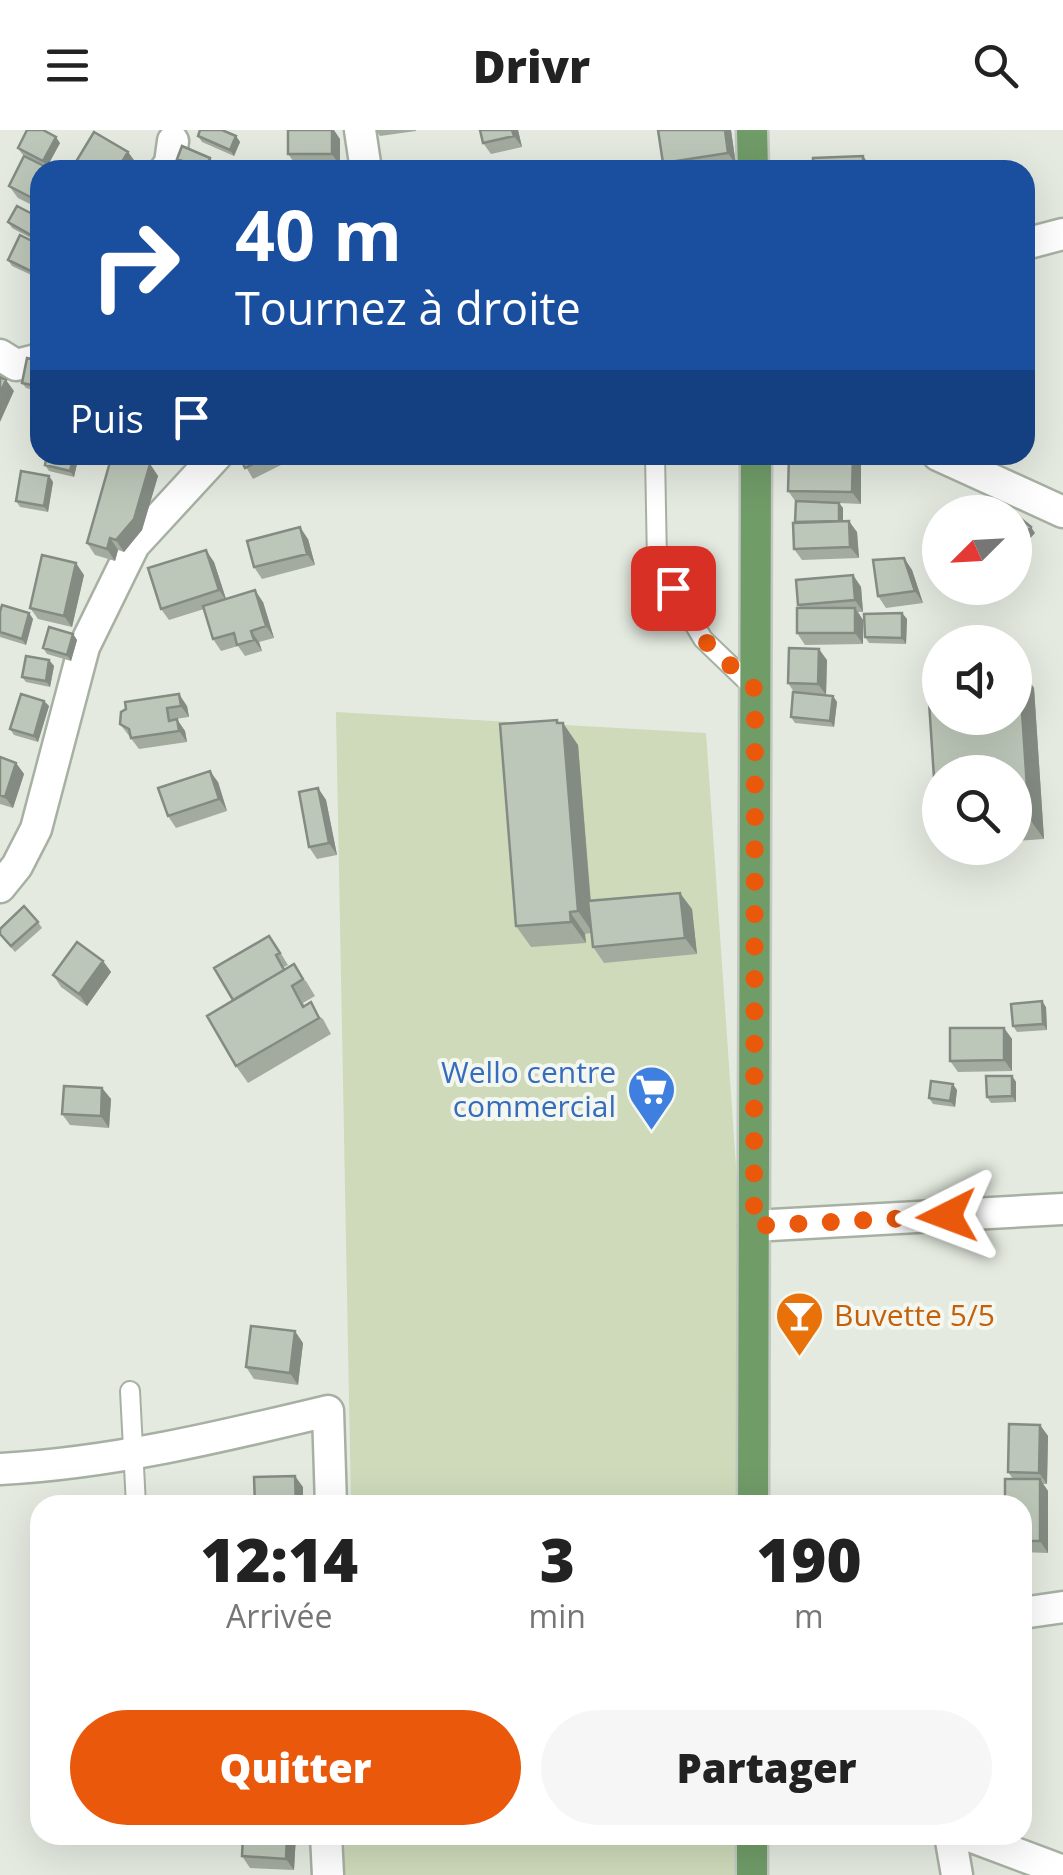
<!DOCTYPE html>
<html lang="fr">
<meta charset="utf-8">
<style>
:root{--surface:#fff;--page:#f6f6f6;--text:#222;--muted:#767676;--accent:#ea580c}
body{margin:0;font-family:"Open Sans",sans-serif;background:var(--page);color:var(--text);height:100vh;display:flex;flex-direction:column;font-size:38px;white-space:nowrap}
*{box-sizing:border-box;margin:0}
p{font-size:32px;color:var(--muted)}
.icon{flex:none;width:55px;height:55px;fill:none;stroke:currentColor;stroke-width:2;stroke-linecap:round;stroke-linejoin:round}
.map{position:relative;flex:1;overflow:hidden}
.drawer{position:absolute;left:30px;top:1365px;width:1002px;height:350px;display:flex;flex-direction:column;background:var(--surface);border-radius:30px;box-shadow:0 10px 40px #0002}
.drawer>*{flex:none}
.guide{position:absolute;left:30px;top:30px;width:1005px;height:305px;border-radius:30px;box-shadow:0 10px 40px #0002;background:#1a4fa0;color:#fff;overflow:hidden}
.needle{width:65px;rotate:246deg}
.controls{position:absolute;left:922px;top:365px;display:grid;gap:20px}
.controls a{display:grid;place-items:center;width:110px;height:110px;border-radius:50%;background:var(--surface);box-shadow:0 10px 40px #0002;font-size:50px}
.pin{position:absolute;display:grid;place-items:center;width:85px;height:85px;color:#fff;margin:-42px;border-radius:20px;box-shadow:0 5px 15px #0006}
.me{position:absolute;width:110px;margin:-55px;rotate:267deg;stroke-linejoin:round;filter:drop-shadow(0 0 8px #0008)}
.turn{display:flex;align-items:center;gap:35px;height:210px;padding:0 40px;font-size:45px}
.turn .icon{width:130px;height:130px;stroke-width:2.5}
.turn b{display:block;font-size:70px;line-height:85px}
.then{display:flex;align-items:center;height:95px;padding:0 40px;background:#0003;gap:20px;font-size:38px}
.eta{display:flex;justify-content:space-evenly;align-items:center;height:170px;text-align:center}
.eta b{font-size:60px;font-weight:800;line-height:70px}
.action{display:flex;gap:20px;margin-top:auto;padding:20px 40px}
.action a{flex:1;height:115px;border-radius:60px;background:var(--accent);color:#fff;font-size:40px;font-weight:800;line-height:115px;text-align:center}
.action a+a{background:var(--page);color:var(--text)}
header{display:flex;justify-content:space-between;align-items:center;height:130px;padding:0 40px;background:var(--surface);font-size:45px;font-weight:800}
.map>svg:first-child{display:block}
.green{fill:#cedaba}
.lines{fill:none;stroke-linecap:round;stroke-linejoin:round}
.lane-casing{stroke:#a7b1a3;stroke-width:22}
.street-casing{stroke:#a7b1a3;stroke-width:35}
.primary-casing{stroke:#c2c8c1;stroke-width:35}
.lane{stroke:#fff;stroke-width:18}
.street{stroke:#fff;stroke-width:30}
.primary{stroke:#709c68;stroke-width:30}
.wall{fill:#a3ab9f}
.shaded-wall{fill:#848b82}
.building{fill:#bdc7b9;stroke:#848b82;stroke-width:2.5}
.route{stroke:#ea580c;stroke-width:18;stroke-dasharray:0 32.4}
.labels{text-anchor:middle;stroke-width:8;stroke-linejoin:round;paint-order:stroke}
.shop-label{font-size:30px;fill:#366cbe;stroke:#f3f7f0;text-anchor:end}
.food-label{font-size:30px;fill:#c56008;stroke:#f3f7f0;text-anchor:start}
</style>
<header><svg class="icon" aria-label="menu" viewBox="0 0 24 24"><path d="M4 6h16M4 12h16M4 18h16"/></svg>Drivr<svg class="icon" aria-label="search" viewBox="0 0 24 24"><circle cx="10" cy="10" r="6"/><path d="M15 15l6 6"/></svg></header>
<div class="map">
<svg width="1063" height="1745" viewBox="0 0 1063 1745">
<rect width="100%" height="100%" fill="#e4eae0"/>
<path class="green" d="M336 582 706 603 753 1282V1375H351Z
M344 1705H752V1745H343Z"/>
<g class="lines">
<defs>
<path id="lane" d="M655 325 657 432 703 509 755 559
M130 1261 136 1375"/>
<path id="street" d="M360 0 366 40
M165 40 170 33 173 11
M1025 114 1063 104
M0 225 16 235 40 229
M938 325 1063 382
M0 757 17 736 36 699 84 517 134 415 217 325
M754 1096 1063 1079
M0 1339C112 1333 220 1307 328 1281L331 1375
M1022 1483 1063 1477
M326 1705 328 1745
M950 1705 957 1745
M967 1705 1063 1741"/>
<path id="primary" d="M752 0 753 40
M753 1375 756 325
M752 1745V1705"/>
</defs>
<use href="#lane" class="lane-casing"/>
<use href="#street" class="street-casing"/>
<use href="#primary" class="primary-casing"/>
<use href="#lane" class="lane"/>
<use href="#street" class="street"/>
<use href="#primary" class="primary"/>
</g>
<path class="wall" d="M376 0H416V1L380 6Z
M480 0H518L522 17 491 24 483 13Z
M658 0H731L736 35 702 40H668L663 33Z
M198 6H236L240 12 234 26 202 12Z
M340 9V36L296 35 288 24Z
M60 13 47 37 22 24 18 18Z
M128 22 136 33 132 40H84L77 30Z
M210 28 214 34 212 40H193L181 35 177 29Z
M40 40V79L18 68 9 56Z
M40 88V113L12 98 8 92Z
M40 115V149L12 136 8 130Z
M40 231V262L26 258 22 253Z
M79 325 74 347 49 341 45 335Z
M239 325H301L253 349Z
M789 325H857L861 330V374L839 373 843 378V391L857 402 859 428 802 430 794 419 796 372 788 361Z
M150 334 158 346 142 400 124 422 118 420 115 431 95 425 87 413Z
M49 346 53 352 48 382 20 377 16 371Z
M308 409 315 435 262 449 254 437Z
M904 428 912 440 923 473 886 478 878 466Z
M214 432 226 469 263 472 274 508 259 512 262 521 245 526 238 516 221 521 213 509 204 479 169 490 161 479Z
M84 445 72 497 38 489 30 478Z
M853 445 861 457 863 482H858L863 490V514L805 515 797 503 800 478 798 475Z
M0 482 29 483 33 489 26 515 0 507Z
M902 483 907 489 906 514 869 513 865 507Z
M73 504 77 510 71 531 47 524 43 518Z
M49 530 54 536 50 557 26 552 22 547Z
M827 530 826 565 833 566 837 572 834 597 795 593 791 587 794 562 788 553Z
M1019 536 1034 558 1044 709 1015 711V642H940V698L937 693 927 542 940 541V588H1015V537Z
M44 571 49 576 38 612 14 605 10 599Z
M125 572 187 576 189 587 175 589 185 601 187 612 139 619 120 594 126 579Z
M559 593 578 615 591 771 692 779 697 824 604 833 593 817 591 803 585 804 586 813 531 817 516 796Z
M0 627 16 633 24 644 13 678 0 674Z
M218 652 227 681 176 698 168 686Z
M318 658 326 670 337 725 317 729 309 717Z
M38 792 42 798 15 822 0 805Z
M277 817 288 835 284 837 285 839 306 851 315 866 303 873 305 876 323 889 331 904 248 953 236 936 233 870Z
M103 831 111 842 87 876 61 857 53 845Z
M1046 877 1047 900 1017 902 1013 896Z
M1004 898 1012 909V941L958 942 950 931Z
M1012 946 1016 952V972L991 973 987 967Z
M102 958 111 969 109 998 70 995 62 984Z
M957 960 955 977 933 974 929 968Z
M303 1213 298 1255 254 1249 246 1237Z
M1040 1295 1048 1306 1047 1354H1043L1048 1361V1423L1022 1422V1375L1013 1349 1008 1342Z
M296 1705 294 1740 250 1738 242 1726Z"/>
<path class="shaded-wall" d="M332 0H334L340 9V36L332 24Z
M512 0H518L522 17 514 6Z
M725 0H731L736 35 728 23Z
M236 6 240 12 234 26 230 20Z
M56 7 60 13 47 37 43 31Z
M128 22 136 33 132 40H117Z
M863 26 871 37V40H863Z
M210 28 214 34 212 40H205Z
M6 250 14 261 0 292V263Z
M74 325H79L74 347 70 341Z
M853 325H857L861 330V374L852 362Z
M150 334 158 346 142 400 124 422 116 410Z
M49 346 53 352 48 382 44 376Z
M839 373 843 378V399L839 393Z
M849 391 857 402 859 428 850 417Z
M300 397 308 409 315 435 307 424Z
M1031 397 1035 403 1019 421 1015 416Z
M110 408 118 420 115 431 107 419Z
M206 420 214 432 227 472 219 460Z
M904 428 912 440 923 473 915 461Z
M76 433 84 445 72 497 64 486Z
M853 445 861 457 863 482 855 470Z
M255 460 263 472 274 508 266 496Z
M855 478 863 490V514L855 503Z
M29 483 33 489 26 515 22 509Z
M902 483 907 489 906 514 902 508Z
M251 501 259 512 262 521 254 510Z
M73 504 77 510 71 531 67 525Z
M819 519 827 530 826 565 818 554Z
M49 530 54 536 50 557 46 551Z
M1019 536 1034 558 1044 709 1029 688Z
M179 564 187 576 189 587 181 576Z
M833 566 837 572 834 597 830 591Z
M44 571 49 576 38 612 34 606Z
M177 589 185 601 187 612 179 601Z
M557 590 564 600 563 593 578 615 593 803 578 781Z
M16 633 24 644 13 678 5 667Z
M210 641 218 652 227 681 219 669Z
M318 658 326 670 337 725 329 713Z
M680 763 692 779 697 824 685 808Z
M570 782 585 804 586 813 571 792Z
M103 831 111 842 87 876 79 864Z
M1042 871 1046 877 1047 900 1043 894Z
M1004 898 1012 909V941L1004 930Z
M1012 946 1016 952V972L1012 966Z
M953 954 957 960 955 977 950 971Z
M102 958 111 969 109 998 101 986Z
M295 1201 303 1213 298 1255 290 1243Z
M1040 1295 1048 1306 1047 1354 1039 1343Z
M295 1346 303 1357V1375H296Z
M1040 1349 1048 1361V1423L1040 1411Z
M287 1705H296L294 1740 286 1729Z"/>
<path class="building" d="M27 0H43L56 7 43 31 18 18Z
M200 0H222L236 6 230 20 198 6Z
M288 0H332V24H288Z
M480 0H512L514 6 483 13Z
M658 0H725L728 23 663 33Z
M94 2 128 22 117 40H95L77 30Z
M182 16 210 28 205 40 177 29Z
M24 26 52 40H40V72L9 56Z
M863 26V40H813V28Z
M17 76 40 88V106L38 109 8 92Z
M20 105 40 115 39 145 8 130Z
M27 228 40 231V242L37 256 22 253Z
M0 247 6 250 0 263Z
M47 325H74L70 341 45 335Z
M112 325H120L150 334 134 389 116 410 110 408 107 419 87 413Z
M239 325H270L245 338Z
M789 325H853L852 362 788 361Z
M21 341 49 346 44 376 16 371Z
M796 371 839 373V391L795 392Z
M1002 373 1013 382H995Z
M1015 384 1031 397 1015 416Z
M849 391 850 417 794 419 793 393Z
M300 397 307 424 254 437 247 411Z
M206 420 219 460 161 479 148 438Z
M42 425 76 433 64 486 30 478Z
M904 428 915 461 878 466 873 430Z
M853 445 855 470 798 475 796 450Z
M255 460 266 496 251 501 254 510 237 515 234 503 213 509 203 476Z
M2 475 29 483 22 509 0 502V482Z
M797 478H855V503H797Z
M902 483V508L865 507 864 484Z
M49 497 73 504 67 525 43 518Z
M789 518 819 519 818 554 788 553Z
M26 526 49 530 46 551 22 547Z
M1019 536 1029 688 1015 689V642H940V693H937L927 542 940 541V588H1015V537Z
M793 562 833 566 830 591 791 587Z
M21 564 44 571 34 606 10 599Z
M179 564 181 576 167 578 169 591 177 589 179 601 131 608 129 599 120 594 121 582 126 579 125 572Z
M557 590V593H563L578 781 570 782 571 792 516 796 500 594Z
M0 627 16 633 5 667 0 665Z
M210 641 219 669 168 686 158 658Z
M318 658 329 713 309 717 299 662Z
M680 763 685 808 593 817 588 771Z
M24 776 38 792 11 816 0 804V799Z
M269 806 280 823 276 825 284 840 233 870 214 838Z
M77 812 103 831 79 864 53 845Z
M294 834 303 849 292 856 303 877 311 872 319 888 236 936 207 886Z
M1042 871 1043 894 1013 896 1011 874Z
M950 898H1004V930L950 931Z
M986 946H1012V966L987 967Z
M931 951 953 954 950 971 929 968Z
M64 956 102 958 101 986 62 984Z
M251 1196 295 1201 290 1243 246 1237Z
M1009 1294 1040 1295 1039 1343 1008 1342Z
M295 1346 296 1375H255L254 1347Z
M1005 1349H1040V1411H1022V1375H1005Z
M243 1705H287L286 1729 242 1726Z"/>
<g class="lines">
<path class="route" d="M673 458 703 509 755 559 754 1096 947 1086"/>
</g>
<defs>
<symbol id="supermarket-pin" viewBox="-11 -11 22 30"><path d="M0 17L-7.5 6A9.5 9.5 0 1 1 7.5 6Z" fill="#3f7fe0" stroke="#f3f7f0"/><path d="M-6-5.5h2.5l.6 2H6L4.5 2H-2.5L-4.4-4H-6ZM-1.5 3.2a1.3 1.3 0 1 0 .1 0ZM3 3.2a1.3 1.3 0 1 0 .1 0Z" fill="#fff"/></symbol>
<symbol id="bar-pin" viewBox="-11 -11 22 30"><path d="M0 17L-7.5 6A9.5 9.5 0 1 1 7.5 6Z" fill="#e8710a" stroke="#f3f7f0"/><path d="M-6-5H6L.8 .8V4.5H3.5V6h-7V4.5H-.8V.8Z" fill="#fff"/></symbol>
</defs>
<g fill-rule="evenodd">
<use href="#supermarket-pin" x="624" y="932" width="55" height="75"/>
<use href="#bar-pin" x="772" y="1158" width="55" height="75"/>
</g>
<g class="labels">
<g class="shop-label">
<text x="616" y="953">Wello centre<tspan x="616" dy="34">commercial</tspan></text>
</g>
<g class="food-label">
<text x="834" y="1196">Buvette 5/5</text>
</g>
</g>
</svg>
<div class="controls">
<a><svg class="needle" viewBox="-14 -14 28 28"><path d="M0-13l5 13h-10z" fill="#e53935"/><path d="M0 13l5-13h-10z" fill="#767676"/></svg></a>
<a><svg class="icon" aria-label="sound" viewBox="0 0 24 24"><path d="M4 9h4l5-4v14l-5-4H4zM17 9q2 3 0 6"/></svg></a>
<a><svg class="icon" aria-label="search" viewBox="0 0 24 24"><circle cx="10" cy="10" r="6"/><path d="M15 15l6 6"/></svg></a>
</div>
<div class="pin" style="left:673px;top:458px;background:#d93025"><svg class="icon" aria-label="arrive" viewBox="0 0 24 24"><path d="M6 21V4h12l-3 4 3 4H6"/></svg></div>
<svg class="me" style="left:947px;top:1086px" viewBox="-20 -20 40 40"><path d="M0-17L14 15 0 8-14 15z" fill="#ea580c" stroke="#fff" stroke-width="4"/></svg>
<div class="guide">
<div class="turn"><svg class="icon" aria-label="right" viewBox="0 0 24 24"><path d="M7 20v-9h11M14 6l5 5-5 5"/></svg><div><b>40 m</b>Tournez à droite</div></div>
<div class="then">Puis<svg class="icon" aria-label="arrive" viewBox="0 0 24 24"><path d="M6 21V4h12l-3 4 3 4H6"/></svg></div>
</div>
<section class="drawer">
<div class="eta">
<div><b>12:14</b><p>Arrivée</p></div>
<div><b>3</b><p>min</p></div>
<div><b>190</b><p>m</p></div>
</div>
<div class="action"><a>Quitter</a><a>Partager</a></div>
</section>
</div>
